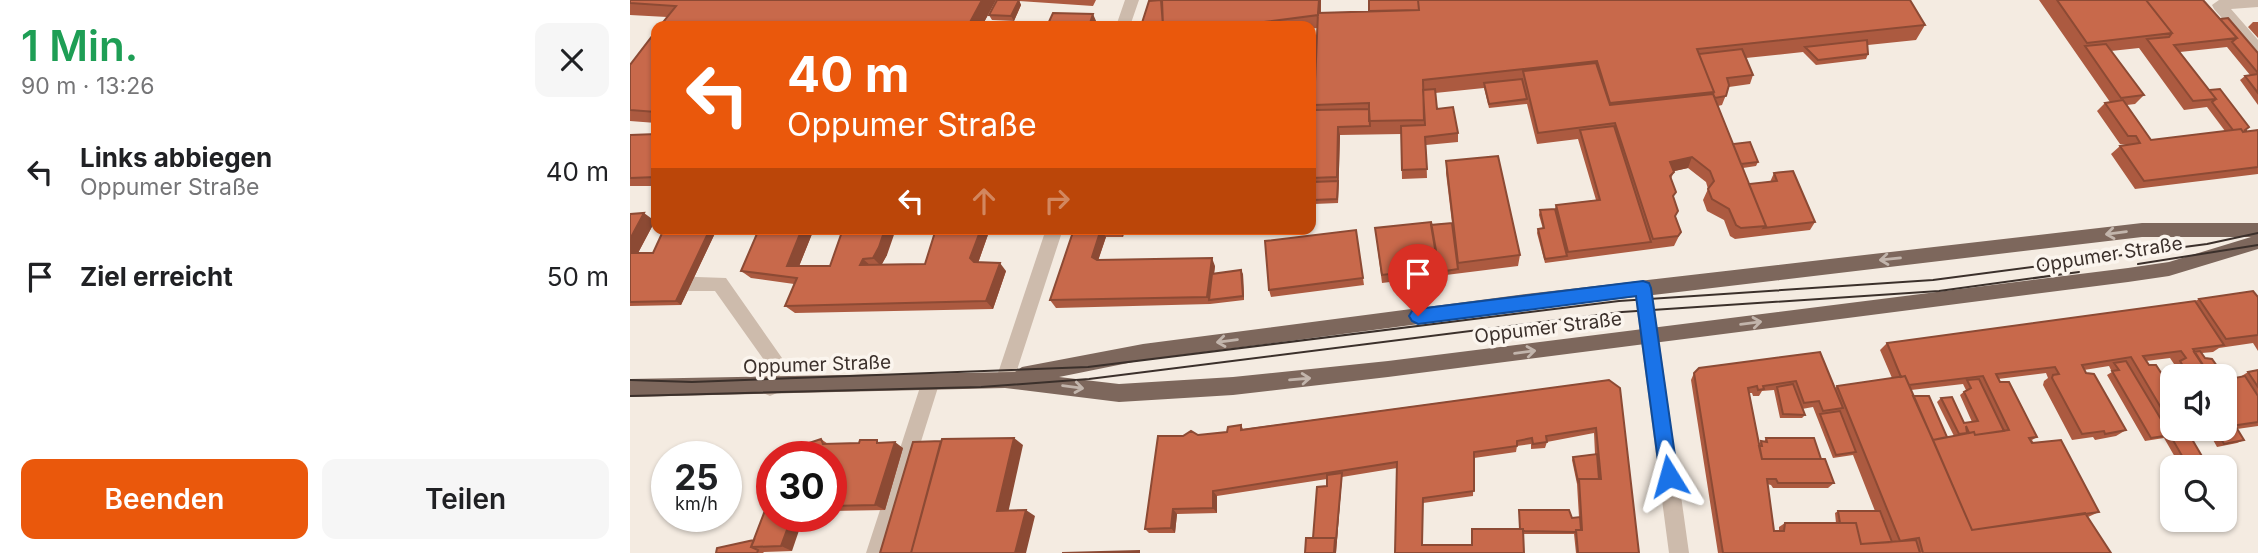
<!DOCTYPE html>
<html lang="de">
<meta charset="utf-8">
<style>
:root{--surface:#fff;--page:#f6f6f6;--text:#202124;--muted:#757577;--accent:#ea580c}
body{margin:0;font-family:Inter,sans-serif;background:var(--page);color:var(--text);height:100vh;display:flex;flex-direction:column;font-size:26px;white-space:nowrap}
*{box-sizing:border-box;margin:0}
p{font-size:23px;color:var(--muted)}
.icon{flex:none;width:38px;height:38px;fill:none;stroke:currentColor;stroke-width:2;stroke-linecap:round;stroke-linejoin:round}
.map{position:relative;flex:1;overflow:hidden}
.panel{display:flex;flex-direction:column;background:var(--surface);width:630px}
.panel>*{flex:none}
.top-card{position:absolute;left:21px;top:21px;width:665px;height:214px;border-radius:14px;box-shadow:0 2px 5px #0004;background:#ea580c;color:#fff;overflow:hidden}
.fabs{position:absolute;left:1530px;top:364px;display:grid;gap:14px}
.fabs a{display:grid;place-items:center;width:77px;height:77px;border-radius:14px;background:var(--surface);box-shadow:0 2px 5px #0004;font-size:35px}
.speed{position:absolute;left:21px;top:441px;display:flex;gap:14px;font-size:35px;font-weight:700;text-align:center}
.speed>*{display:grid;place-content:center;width:91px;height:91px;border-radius:50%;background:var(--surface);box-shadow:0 2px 5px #0004;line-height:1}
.speed small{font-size:18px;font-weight:400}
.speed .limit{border:10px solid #d22;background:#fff;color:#111}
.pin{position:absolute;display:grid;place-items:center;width:60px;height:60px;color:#fff;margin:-72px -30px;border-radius:50% 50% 50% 0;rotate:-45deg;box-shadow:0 0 7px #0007}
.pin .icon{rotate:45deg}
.me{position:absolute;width:77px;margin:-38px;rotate:352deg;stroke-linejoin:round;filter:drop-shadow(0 0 5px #0008)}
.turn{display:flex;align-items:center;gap:24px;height:147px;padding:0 21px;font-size:32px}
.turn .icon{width:91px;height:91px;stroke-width:2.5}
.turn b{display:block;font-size:49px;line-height:60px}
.lanes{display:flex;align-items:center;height:66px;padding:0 21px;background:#0003;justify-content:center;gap:35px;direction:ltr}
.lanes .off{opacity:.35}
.round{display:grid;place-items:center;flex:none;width:74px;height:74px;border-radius:14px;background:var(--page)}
.head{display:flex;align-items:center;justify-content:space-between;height:119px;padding:0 21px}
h1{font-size:42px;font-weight:600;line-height:52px;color:#1e9e55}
.button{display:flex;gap:14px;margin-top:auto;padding:14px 21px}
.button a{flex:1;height:80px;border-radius:14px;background:var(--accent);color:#fff;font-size:28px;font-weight:600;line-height:80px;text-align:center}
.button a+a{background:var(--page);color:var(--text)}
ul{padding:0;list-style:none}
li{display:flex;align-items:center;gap:21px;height:105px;padding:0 21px}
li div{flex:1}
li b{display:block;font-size:26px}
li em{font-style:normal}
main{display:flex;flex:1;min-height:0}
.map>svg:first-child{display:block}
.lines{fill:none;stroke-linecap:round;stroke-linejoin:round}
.minor{fill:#cdbbac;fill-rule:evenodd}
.major{fill:#7d675c;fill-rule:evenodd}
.tram{stroke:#3b302b;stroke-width:2}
.wall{fill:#ac5a40;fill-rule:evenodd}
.shaded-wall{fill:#8c4a34}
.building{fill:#c8694b;stroke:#8c4a34;stroke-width:2}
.oneway{stroke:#c2b5ac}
.route{fill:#1a73e8;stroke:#114b97;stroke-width:2}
.labels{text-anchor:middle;stroke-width:7;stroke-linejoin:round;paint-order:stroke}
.street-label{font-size:19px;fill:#3b302b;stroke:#fbf5ee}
</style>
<main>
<section class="panel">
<div class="head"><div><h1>1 Min.</h1><p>90 m · 13:26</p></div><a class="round"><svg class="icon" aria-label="close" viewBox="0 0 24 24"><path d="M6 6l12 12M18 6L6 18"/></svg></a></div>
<ul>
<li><svg class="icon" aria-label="left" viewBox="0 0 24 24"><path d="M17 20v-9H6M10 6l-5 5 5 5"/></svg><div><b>Links abbiegen</b><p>Oppumer Straße</p></div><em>40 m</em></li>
<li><svg class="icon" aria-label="arrive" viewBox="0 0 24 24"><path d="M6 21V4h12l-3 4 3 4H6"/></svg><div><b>Ziel erreicht</b></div><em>50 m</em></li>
</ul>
<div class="button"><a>Beenden</a><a>Teilen</a></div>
</section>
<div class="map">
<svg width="1628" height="553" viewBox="0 0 1628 553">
<rect width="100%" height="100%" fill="#f4ebe1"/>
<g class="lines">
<path class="minor" d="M495 0H509L500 26H486Z
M1589 0H1628V7L1601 9 1628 40V55L1623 54 1584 9 1582 5Z
M416 229H433L384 379 382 385 375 388 368 385 366 379Z
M8 275 96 278 152 358 147 393 140 396 133 393 131 387 134 360 85 291H12L0 299V279Z
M1013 280 1019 283 1022 288 1059 553H1039L1004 288 1007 283Z
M301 372 308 375 310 381 256 553H236L292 381 294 375Z"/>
<path class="major" d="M1512 223H1628V249L1539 276 1498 282 758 377 603 395 489 402 375 388 0 397V379L385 372 392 367 513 344 896 294ZM1512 237H1621L1539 262 1498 268 758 361 603 377 489 384 429 377 513 360 896 310Z"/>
<path class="tram" d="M1508 264 1628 245
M0 380 62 382 458 367 989 301 1303 280 1577 244 1628 233
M0 396 351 387 459 379 992 312 1309 291 1449 272"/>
</g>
<path class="wall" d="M0 0H366L352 26 37 17 0 15Z
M367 0H466L463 6 389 1 391 5 384 21 362 20 359 15Z
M691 0V12L1295 25 1286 40 1238 45V54L1236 59 1186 65 1173 52 1116 58 1123 75 1120 84 1099 87 1092 105 1088 106 1103 144 1128 162 1126 166 1113 168 1119 184 1140 182 1144 173 1185 222 1180 230 1105 239 1100 236 1094 220 1077 211 1073 200 1078 189 1076 182 1058 168 1044 171 1041 179 1046 218 1051 232 1044 246 915 263 907 233 908 229H913L909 215 910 210 925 209 926 205 966 200 948 139 907 144 897 104 859 108 854 88 805 93 807 109 828 133V142L796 145 797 178 772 179 771 134 710 135 708 203 684 204 683 186H681V144H684L687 28 681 29V26H511Z
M1409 0H1573L1590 19 1628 53V105L1610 80 1615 76 1620 75 1597 47 1550 52 1579 90 1616 131 1628 130V174L1505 189 1481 154 1490 146 1497 145 1490 144 1467 111 1475 103 1480 102ZM1509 48 1554 110 1577 107 1595 131 1521 140 1497 105 1505 104 1514 95 1481 51Z
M1623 22H1628V38L1618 27Z
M26 31V123L0 121V65Z
M26 134V186H0V135Z
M816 161 890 255 888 266 752 283 745 228 822 223 816 173Z
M0 214 25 221 8 253H23L34 229H87L51 305 0 306Z
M129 229H184L169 266H200L213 229 257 255 251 265 295 264 360 229 348 263 376 271 363 309 165 313 155 306 164 284 121 278 111 271Z
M444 229H495L493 237H476L468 260 585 266 584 273 613 274 614 300 580 304 426 308 420 300Z
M726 230 734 285 641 297 639 290Z
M1628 297V351L1623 343 1589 348 1583 352 1572 353 1575 358 1594 376H1544L1539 368 1544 364 1540 358 1516 361 1542 390V429L1573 458 1567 461 1549 464 1534 438 1515 441 1477 375 1482 372 1479 366 1454 370 1496 430 1486 436 1465 440 1463 437 1442 440 1413 385 1414 381 1418 378 1416 373 1368 379 1407 437 1402 440 1404 443 1469 512 1458 517 1481 553H1088L1061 380 1064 373 1190 352 1205 388 1207 386 1262 378 1250 350 1257 343 1565 301 1569 299ZM1333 384 1336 390 1330 395 1342 422 1334 423 1311 398 1307 402 1324 436 1317 437 1283 396 1281 390ZM1144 390 1150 418H1172L1175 415 1172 409 1183 407 1203 458 1223 455 1245 511H1208L1205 513 1206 523H1155L1149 527V531H1144L1137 484 1141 485 1143 488H1198L1204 483 1191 459 1136 438 1134 442 1131 441 1129 444 1119 393H1122L1123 396H1129L1132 391Z
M1628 370V426L1607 429 1614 440 1607 443 1587 447 1577 429H1594V377L1596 380 1610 377 1618 372Z
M979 380 1009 553H946L944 534H893L894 553H765L767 468 712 477 706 553H675L683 538 697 486V479L587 496V513L547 514 545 533H519L515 529 568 435 597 432 611 425 613 429ZM964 433 965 454 943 457 942 460 947 484 949 517 942 518 889 510V529H842V545H793V503L843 496 844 458 886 452 887 446 901 444V449L915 448 917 442Z
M191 439 198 444 252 443 273 448 255 510 201 511V457L176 444Z
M142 492 162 551 134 552 133 553H86L124 540Z"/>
<path class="shaded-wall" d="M352 0H366L352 26H338Z
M389 0 391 5 384 21 381 16Z
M689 0H691L690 27 688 15Z
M463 14 467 23 466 26H459Z
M708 127 710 135 708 203 707 177Z
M1062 157 1058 168 1036 173 1040 162Z
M14 213 25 221 0 268V239Z
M80 229H87L51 305 46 301Z
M172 229H184L166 274 157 266Z
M255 229H266L257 255 251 266 243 258Z
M351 229H360L347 266 340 258Z
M471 229H478L473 233 476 237 467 264 462 257Z
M491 229H495L493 237 490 233Z
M582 258 585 266 581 300H579L577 297Z
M233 259 241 266 230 265Z
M370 263 376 271 363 309 356 301Z
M611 270 613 274 614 300 613 296Z
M384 438 393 445 377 518 367 511Z
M265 442 273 448 255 510 245 505Z
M712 473V476L706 553H704Z
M583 491 587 496V513L583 508Z
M543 509 547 514 545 533 541 528Z
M396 510 405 516 396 553H385Z
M162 516H174L162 551 151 546Z"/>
<path class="building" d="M0 0H352L338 26H30L46 6 0 3Z
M367 0H389L381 16 359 15Z
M531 0 533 26H511L519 1Z
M532 0H689L688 13V15L602 26H533Z
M739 0H788L789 10 739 11Z
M788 0H1280L1295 25 1067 49 1084 92 980 103 967 61 793 80 794 120 739 121V103L684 105 688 13 789 10Z
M1427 0H1516L1542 33 1457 43Z
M1516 0H1573L1607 38 1544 45 1586 99 1563 101 1517 39 1539 37 1542 33Z
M423 13 463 14 459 26H417Z
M1598 18 1628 53V73L1602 42 1607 38 1590 19Z
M26 31V112L0 110V65Z
M1237 40 1238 54 1188 60 1175 47Z
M1476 44 1514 95 1491 98 1455 46Z
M1112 49 1123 75 1097 78 1099 85 1096 96 1085 98 1083 94 1084 92 1069 54Z
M966 63 980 105 1083 94 1136 226 1111 228 1106 225 1099 209 1082 199 1078 189 1084 181 1080 171 1062 157 1040 162 1044 172 1040 176 1046 192 1043 196 1048 211 1045 216 1051 232 1048 236 1023 239 985 123 908 133 893 71Z
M1628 74V93L1615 76Z
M892 79 897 99 859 104 854 83Z
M805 89 807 109 823 107 828 133 795 137 797 169 772 170 771 126 795 125 793 90Z
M1590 89 1619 127 1615 130 1616 131 1613 132 1611 129 1603 130 1582 102 1586 99 1579 90Z
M1493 100 1521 140 1611 129 1613 132 1628 130V167L1514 181 1490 146 1510 143 1506 136H1498L1475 103Z
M739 109 740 126 708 127 707 177 681 178V144H684L685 110Z
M984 126 1021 242 938 252 926 205 970 200 950 130Z
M26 134V177L0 178V135Z
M1120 142 1128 162 1111 164 1103 144Z
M868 156 890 255 828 263 816 161Z
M1163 171 1185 222 1134 228 1136 226 1119 184 1147 181 1144 173Z
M708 181 707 199 683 200V182Z
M925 209 937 256 915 259 908 229 914 228 910 210Z
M14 213 0 239V214Z
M801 222 809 268 752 275 745 228Z
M822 223 828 269 809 272 801 225Z
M34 229H80L46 301 0 302V253H23Z
M129 229H172L157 266H200L213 229H255L249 247 243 258 233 259 230 265 295 264 306 229H351L340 258 344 262 370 263 356 301 155 306 167 278 111 271Z
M444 229H471L462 257 467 260 582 258 577 297 420 300Z
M475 229H491L490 233H473Z
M726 230 733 278 639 290 635 241Z
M611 270 613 296 579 300 582 274Z
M1623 291 1628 297V335L1596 339 1569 299Z
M1565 301 1594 345 1563 349 1580 376H1559L1550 361 1556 358 1551 351 1513 356 1519 365H1526L1542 390V423H1540L1501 357 1452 365 1456 373 1464 374 1496 430 1475 434 1474 431 1452 434 1422 378 1423 375 1429 374 1425 367 1366 374 1370 382H1379L1407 437 1399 438 1402 443 1431 440 1469 512 1342 530 1303 440 1334 434 1344 432 1345 435 1379 430 1353 376 1279 385 1275 376 1271 377 1257 343Z
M1570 351 1575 358 1582 359 1594 376H1580L1564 352Z
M1190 352 1213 408 1193 411 1189 401 1174 403 1166 381 1133 386 1134 389 1128 390 1127 386 1118 388 1132 459H1195L1204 483H1148L1146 479H1137L1144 531H1154L1155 523H1226L1231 544 1286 540 1290 553H1093L1064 373 1069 368Z
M1496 361 1535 426 1542 425V429H1556L1573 458 1555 461 1540 435 1521 438 1482 371 1489 370 1484 363Z
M1628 370V387L1618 372Z
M1275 376 1342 530 1455 513 1481 553H1293L1289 538 1270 541 1207 386Z
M1615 376 1628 396V422L1594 427V380Z
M1349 379 1374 431 1345 435 1344 432 1339 433 1336 426 1337 433 1329 434 1311 398 1322 397 1334 423 1348 421 1334 392 1341 388 1337 380Z
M979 380 990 388 1009 553H948L946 530H952L949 479H971L966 428 916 436 917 442 903 444 902 438 887 441V446L844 452V491L793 498 792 545H842V529H893L894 553H765L767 462 583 491V508L543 509 541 528 515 529 528 436H553L561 431 568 435 597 432 598 427 611 425V430Z
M1163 384 1175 415 1153 414 1147 387Z
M1283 396H1299L1317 437 1303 440Z
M1210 411 1226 452 1206 455 1190 414Z
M1606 427 1614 440 1594 444 1586 430Z
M384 438 367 511 396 510 385 553H281L312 439Z
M1136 438H1184L1191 459H1132L1129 446H1132L1131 441 1137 442Z
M191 439 193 444 229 443 230 440H247V443L265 442 245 505 201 506V457H155L159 445 176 444Z
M311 441 281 553H250L283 442Z
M967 454 969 479H949L948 481 943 457Z
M712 473 706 540 705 538H683L687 487 697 486V475Z
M142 492V516H162L151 546 121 547Z
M889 510H939L942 518 950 517 951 530H946V532L893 531V529H890Z
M1208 511H1250L1262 542 1231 544 1226 523H1210Z
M676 538H705L704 553H675Z
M124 540 121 547 128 550 127 553H86L87 548Z
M509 551V553H432Z"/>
<defs><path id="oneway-shaft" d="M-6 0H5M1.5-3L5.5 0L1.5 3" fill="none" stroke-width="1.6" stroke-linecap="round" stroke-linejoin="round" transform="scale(1.75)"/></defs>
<g class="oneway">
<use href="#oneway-shaft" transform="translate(1486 233) rotate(173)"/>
<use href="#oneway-shaft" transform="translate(1260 259) rotate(174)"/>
<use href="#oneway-shaft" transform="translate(1121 323) rotate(-7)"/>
<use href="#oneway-shaft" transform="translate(597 341) rotate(173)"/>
<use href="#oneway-shaft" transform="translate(895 352) rotate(-7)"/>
<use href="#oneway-shaft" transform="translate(670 379) rotate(-5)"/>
<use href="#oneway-shaft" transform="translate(443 387) rotate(7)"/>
</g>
<path class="route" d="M1013 281 1019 283 1021 288 1048 476 1045 482 1039 485 1032 482 1030 476 1006 296 788 324 782 321 779 316 782 311 788 309Z"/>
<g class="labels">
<g class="street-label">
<text transform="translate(1479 254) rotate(-9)" y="7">Oppumer Straße</text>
<text transform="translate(918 327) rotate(-7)" y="7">Oppumer Straße</text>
<text transform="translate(187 364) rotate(-2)" y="7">Oppumer Straße</text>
</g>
</g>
</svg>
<div class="fabs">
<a><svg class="icon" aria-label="sound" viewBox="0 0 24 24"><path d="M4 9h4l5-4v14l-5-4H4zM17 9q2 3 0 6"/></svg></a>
<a><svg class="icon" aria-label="search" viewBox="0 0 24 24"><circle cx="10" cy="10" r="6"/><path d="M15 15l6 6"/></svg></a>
</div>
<div class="speed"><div>25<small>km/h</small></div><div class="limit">30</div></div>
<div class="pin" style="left:788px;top:316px;background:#d93025"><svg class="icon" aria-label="arrive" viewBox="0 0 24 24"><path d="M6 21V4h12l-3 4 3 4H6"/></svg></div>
<svg class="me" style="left:1039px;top:476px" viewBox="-20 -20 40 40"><path d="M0-17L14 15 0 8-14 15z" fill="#1a73e8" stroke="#fff" stroke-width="4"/></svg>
<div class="top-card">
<div class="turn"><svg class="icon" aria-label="left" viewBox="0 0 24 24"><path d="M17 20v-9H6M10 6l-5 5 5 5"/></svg><div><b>40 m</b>Oppumer Straße</div></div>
<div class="lanes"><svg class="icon" aria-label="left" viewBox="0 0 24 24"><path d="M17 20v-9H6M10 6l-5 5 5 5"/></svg><svg class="icon off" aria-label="ahead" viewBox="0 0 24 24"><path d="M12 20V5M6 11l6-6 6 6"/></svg><svg class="icon off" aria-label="right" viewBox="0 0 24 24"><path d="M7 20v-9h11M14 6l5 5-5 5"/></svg></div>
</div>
</div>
</main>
